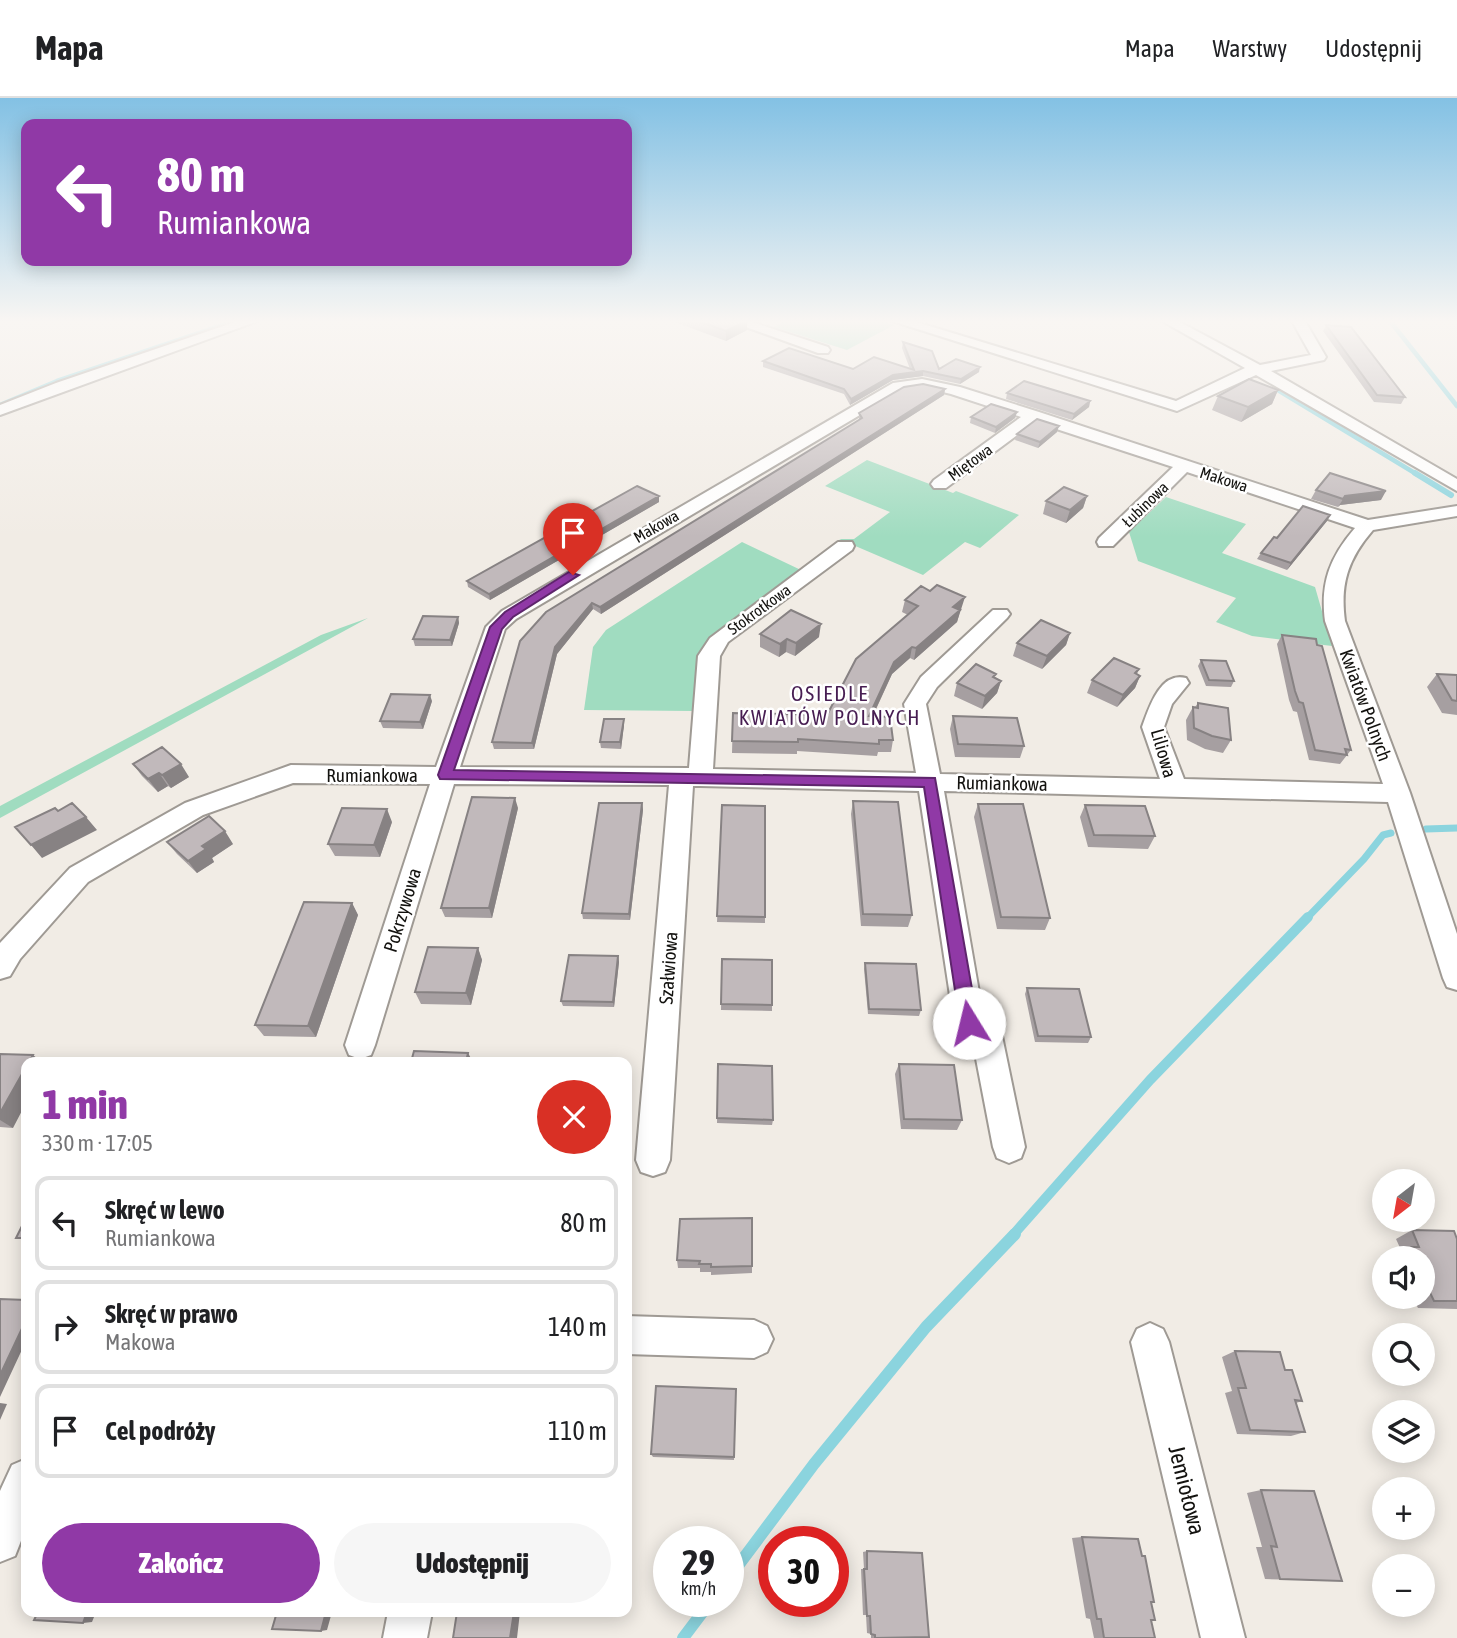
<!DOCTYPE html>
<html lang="pl">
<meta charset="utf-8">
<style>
:root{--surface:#fff;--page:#f6f6f6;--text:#202124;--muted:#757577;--line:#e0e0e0;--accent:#9039a6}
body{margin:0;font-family:"Asap Condensed",sans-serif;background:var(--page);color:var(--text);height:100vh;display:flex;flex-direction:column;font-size:26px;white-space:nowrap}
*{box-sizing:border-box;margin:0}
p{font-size:23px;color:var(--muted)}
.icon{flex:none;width:38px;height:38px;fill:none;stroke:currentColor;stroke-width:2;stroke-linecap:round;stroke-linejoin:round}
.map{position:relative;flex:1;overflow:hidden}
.side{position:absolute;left:21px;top:959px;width:611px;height:560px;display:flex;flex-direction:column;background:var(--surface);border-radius:14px;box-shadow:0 4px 18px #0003}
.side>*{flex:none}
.banner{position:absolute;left:21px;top:21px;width:611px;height:147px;border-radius:14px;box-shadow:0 4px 18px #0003;background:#9039a6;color:#fff;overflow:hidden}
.needle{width:46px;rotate:211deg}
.controls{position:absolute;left:1372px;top:1071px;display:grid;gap:14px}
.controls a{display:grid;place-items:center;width:63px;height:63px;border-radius:50%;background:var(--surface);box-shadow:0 4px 18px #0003;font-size:35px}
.speed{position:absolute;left:653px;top:1428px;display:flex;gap:14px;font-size:35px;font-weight:700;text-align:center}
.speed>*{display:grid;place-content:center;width:91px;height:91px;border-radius:50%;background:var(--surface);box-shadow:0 4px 18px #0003;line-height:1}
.speed small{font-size:18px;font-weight:400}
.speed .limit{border:10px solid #d22;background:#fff;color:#111}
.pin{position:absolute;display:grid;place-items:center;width:60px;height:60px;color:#fff;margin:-72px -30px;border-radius:50% 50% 50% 0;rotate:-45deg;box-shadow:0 0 7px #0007}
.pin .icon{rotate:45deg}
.me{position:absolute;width:77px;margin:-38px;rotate:351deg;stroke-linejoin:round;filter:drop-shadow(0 0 5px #0008)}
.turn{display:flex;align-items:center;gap:24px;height:147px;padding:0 21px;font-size:32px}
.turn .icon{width:91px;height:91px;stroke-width:2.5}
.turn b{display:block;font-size:49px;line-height:60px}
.round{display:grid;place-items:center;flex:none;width:74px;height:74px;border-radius:37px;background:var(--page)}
.head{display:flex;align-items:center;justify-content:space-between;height:119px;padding:0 21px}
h1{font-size:42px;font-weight:800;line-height:52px;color:var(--accent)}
.primary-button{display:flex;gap:14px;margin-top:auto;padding:14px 21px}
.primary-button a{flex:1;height:80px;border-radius:42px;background:var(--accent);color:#fff;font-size:28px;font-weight:800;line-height:80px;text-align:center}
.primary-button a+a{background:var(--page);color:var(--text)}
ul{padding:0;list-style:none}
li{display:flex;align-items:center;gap:21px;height:94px;margin:0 14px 10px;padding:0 7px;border:4px solid var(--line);border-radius:14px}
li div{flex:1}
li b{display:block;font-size:26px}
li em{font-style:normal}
header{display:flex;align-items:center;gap:42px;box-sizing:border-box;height:98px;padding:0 35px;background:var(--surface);border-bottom:2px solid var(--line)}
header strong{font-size:33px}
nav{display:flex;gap:38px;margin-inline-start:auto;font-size:24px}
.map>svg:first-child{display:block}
.green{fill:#a0dcc0}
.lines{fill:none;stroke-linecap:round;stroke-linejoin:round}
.stream-far4{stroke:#8bd4de;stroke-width:4.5}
.stream-far3{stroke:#8bd4de;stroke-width:6}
.stream-far2{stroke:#8bd4de;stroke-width:7}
.stream-far1{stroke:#8bd4de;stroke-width:10}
.stream{stroke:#8bd4de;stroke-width:12}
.minor-casing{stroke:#9f9a94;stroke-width:4}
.minor{fill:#fff;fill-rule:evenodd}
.wall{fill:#a69fa1}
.shaded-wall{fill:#878283}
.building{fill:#c1b9bb;stroke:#878283;stroke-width:2}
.route{fill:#9039a6;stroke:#5e256c;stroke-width:2}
.labels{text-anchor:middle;stroke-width:5;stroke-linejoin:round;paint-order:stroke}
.far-street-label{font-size:16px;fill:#13120f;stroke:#fff}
.street-label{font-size:19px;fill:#13120f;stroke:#fff}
.neighbourhood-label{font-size:21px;letter-spacing:2px;fill:#471d52;stroke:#fff}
.near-street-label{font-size:23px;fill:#13120f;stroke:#fff}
</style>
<header>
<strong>Mapa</strong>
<nav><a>Mapa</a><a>Warstwy</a><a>Udostępnij</a></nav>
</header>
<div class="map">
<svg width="1457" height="1540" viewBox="0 0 1457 1540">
<rect width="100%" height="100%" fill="#f1ece5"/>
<path class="green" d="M786 223H882L894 227 847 252 774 229Z
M867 362 953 395 956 393 1019 417 980 450 965 444 923 477 839 441H854L890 414 825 388Z
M1166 399 1246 426 1222 455 1315 489 1332 548 1252 538 1216 524 1236 500 1138 463 1129 434Z
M742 444 803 473 712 537 700 558 692 613 584 612 593 549 606 532Z
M368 520 0 720V708L321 537Z"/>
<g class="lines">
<path class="stream-far4" d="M1390 223 1457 308
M1276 291 1418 377
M0 307 57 283 235 223"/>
<path class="stream-far3" d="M1415 375 1451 397"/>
<path class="stream-far2" d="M1426 731 1457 730
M1306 821 1364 761 1383 737 1391 735"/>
<path class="stream-far1" d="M1013 1137 1150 982 1308 819"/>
<path class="stream" d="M728 1481 814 1366 926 1229 1015 1136
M683 1540 711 1503"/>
<defs>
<path id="minor" d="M238 223H258L0 317V307L56 285Z
M729 223H749L828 249 830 252 828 255H818Z
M892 223H913L1176 303 1245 270 1162 223H1178L1260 267 1311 257 1292 223H1305L1326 259 1324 262 1271 273 1457 381V393L1256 277 1177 313Z
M922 281 960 289 1039 314 1368 422 1457 408V418L1373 432C1348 461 1340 486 1345 523L1410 695 1457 836V892L1447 889 1443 880 1388 704 944 693 983 917 998 928 1002 938 1025 1049 1021 1060 1009 1065 997 1060 993 1049 973 945 958 933 954 924 919 693 700 688H693L670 1062 665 1074 653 1078 641 1074 636 1062 669 687 454 686 375 947 371 957 360 961 349 957 345 947 430 686 293 685 203 717 88 784 20 861 10 878 0 881V845L70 770 185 705 291 667 436 669 486 529 502 513 893 285ZM922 289 951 296 1021 319 934 382 931 386 934 390H946L1035 324 1173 369 1099 440 1097 444 1099 448H1113L1187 374 1355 430C1330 459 1320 485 1325 523L1383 686 1184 681 1164 629 1172 606 1189 585 1186 580C1160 573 1149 610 1142 629L1160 681 940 676 926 606 937 589 1007 520 1010 516 1007 512H993L921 579 904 606 916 675 713 671 720 558 728 544 852 452 854 448 852 444H838L710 540 698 558 689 670 460 669 505 531 516 521 902 292Z
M626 1218 754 1222 767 1228 773 1241 767 1254 754 1260 626 1256Z
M1150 1225 1163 1231 1169 1244 1245 1540H1201L1131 1244 1137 1231Z
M26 1361V1430L15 1458 0 1464V1393L12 1367Z
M388 1514H432L427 1540H383Z"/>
</defs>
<use href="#minor" class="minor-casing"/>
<use href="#minor" class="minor"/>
</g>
<path class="wall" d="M672 223H747V232L726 243Z
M1326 227 1405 299 1401 306 1374 304 1323 233Z
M903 244 939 271 979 274 960 286 923 278 893 282 850 307 844 296 763 269V263L853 271H910L902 250Z
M945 291 944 297 601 516 593 511 557 556 534 651H494L492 644 520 543 859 322V315Z
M1278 292 1272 306 1241 324 1212 312 1218 298Z
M1007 295 1090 303 1089 309 1072 322 1006 301Z
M1017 314 1015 320 995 335 970 325 971 319Z
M1057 334 1038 350 1015 342 1017 336Z
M1316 392 1381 402 1340 407 1338 409 1311 401Z
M659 398V404L490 502 468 489 467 483Z
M1087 398 1083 410 1066 425 1043 416 1046 403Z
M1330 417 1327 423 1287 472 1257 461 1261 455 1277 440Z
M905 502 962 511 960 513 957 524 914 562 910 560 892 576 873 618 893 642 891 654H878L877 658 797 653V656L732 655 733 615 827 617 908 517 902 514Z
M458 519 459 525 452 548H415L413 541Z
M1070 535 1066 547 1042 571 1013 558 1017 545Z
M760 536 819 539 795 558 786 554 779 559 760 549Z
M1282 537 1351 652 1340 666 1309 662 1297 614 1293 613 1289 602 1277 546Z
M1201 562 1234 583 1231 589 1206 588 1198 568Z
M1139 571 1137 576 1140 578 1135 590 1117 609 1087 595 1092 582Z
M1437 576 1457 577V617L1442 615 1427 589Z
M995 579 1001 583 997 595 982 611 954 598 957 585Z
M432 603 423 631 383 630 380 623Z
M1198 605 1231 642 1223 655 1205 651 1187 642 1186 622 1193 609H1195Z
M953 618 1024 648 1020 660 955 659 950 631Z
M624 621V627L621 651 601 650 600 644Z
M133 666 189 679 171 690 168 688 158 694 142 678Z
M853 703 912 817 908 829 861 828 851 716Z
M642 705 643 712 630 822 583 821 582 815Z
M978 706 1050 820 1045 832 997 831 974 719Z
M722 707 765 708V825L717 824Z
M1085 707 1155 738 1148 751 1088 749 1080 719Z
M518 710 492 820 445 819 441 810Z
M392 724 380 759 335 758 328 746Z
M167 744 233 746 212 760 214 764 197 775 177 756Z
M352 805 358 817 316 939 264 938 255 927Z
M478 850 482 862 471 907 421 906 415 894Z
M618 858 619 864 614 909 563 908 561 903Z
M722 861 772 907V913L721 912Z
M865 865 921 912 919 918 868 916 864 871Z
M1027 890 1091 939 1088 945 1035 944 1025 896Z
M0 956 13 1030 0 1029Z
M718 966 773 1022 772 1027 717 1025Z
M899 966 962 1022 957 1032 901 1031 895 976Z
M680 1121 752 1168V1175L711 1177V1174H700V1170H678L677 1162Z
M1412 1132 1457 1141V1211L1418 1210 1412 1199H1423V1160H1394L1392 1157 1401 1152 1396 1141Z
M1235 1253 1285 1272 1302 1303 1296 1305 1305 1334 1291 1338 1237 1336 1225 1295 1232 1293 1222 1259Z
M736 1291 734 1362 653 1359 651 1356Z
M1261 1392 1342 1483 1265 1481 1256 1449H1262L1247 1395Z
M1082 1439 1151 1504V1522L1155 1540H1094L1090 1521 1086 1520 1072 1440Z
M867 1453 926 1539V1540H871V1536L867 1535 866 1517H863L861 1471H864L863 1454Z"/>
<path class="shaded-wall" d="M746 223H747V232L726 243V233Z
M980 269 979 274 960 286 961 281Z
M923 273V278L893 282 850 307 851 301 893 277Z
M945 291 944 297 601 516 600 509Z
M1278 292 1272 306 1241 324 1248 309Z
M1090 303 1089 309 1072 322 1074 316Z
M1017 314 1015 320 995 335 996 329Z
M1059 328 1057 334 1038 350 1040 344Z
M1386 393 1381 402 1340 407 1338 409 1345 398Z
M659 398V404L490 502 489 496Z
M1087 398 1083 410 1066 425 1070 412Z
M1330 417 1327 423 1287 472 1291 465Z
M965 499 957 524 914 562 916 550 953 509Z
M592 505 593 511 557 556 534 651 532 645 555 549Z
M458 519 459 525 452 548 450 542Z
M821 526 819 539 795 558 796 545Z
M1070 535 1066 547 1042 571 1047 558Z
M787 541 786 554 779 559 780 546Z
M912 549 910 560 892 576 867 630 869 618 894 564Z
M1140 578 1135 590 1117 609 1123 597Z
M1001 583 997 595 982 611 985 598Z
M430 597 432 603 423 631 420 624Z
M624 621V627L621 651 620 644Z
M181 666 189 679 171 690 162 677Z
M159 675 168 688 158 694 148 681Z
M515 700 518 710 492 820 489 810Z
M642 705 643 712 630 822 629 816Z
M387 711 392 724 380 759 374 747Z
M86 719 97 732 42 760 31 747Z
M225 733 233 746 212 760 214 764 197 775 188 763 202 748Z
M352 805 358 817 316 939 308 928Z
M478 850 482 862 471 907 466 895Z
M618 858 619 864 614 909 613 904Z
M468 955 473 964H466Z
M33 957 42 964H29Z
M26 969V1005L13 1030 0 1022V1015Z
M26 1222V1243L0 1299V1277Z
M0 1305 7 1306 0 1322Z
M87 1514H96L92 1524 83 1525Z
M326 1514H332L327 1532 321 1533Z
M514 1514H520L517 1540H510Z"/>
<path class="building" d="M698 223H746L726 233Z
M1326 227 1351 229 1405 299 1377 297Z
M903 244 932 253 939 271 956 261 980 269 961 281 923 273 893 277 851 301 844 291 763 263 789 250 853 271 874 259 914 272Z
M1249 281 1278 292 1248 309 1218 298Z
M1024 283 1090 303 1074 316 1007 295Z
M923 286 945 291 600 509 592 505 555 549 532 645 492 644 520 543 546 514 854 325 862 320 859 315 904 289Z
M991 306 1017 314 996 329 971 319Z
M1037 321 1059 328 1040 344 1017 336Z
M1330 375 1386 393 1345 398 1343 401 1316 392Z
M637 388 659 398 489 496 467 483Z
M1064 389 1087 398 1070 412 1046 403Z
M1303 408 1330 417 1291 465 1261 455 1274 439 1277 440Z
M937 487 965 499 953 509 960 512 916 550 912 549 894 564 869 618 890 619 893 642H879V646L798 641V644L732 643 733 615 827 617 856 561 918 508 905 502 921 488 930 493Z
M791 512 821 526 796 545 787 541 780 546 760 536Z
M423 518 458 519 450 542 413 541Z
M1041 522 1070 535 1047 558 1017 545Z
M1282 537 1316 541 1317 547 1322 548 1351 652 1345 651 1347 657 1315 652 1303 605 1299 604 1295 593Z
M1114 560 1139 571 1135 575 1140 578 1123 597 1092 582Z
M1201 562 1226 563 1234 583 1209 582Z
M976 566 996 576 993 579 1001 583 985 598 957 585Z
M1437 576 1457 577V603L1452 602Z
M391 596 430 597 420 624 380 623Z
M1198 605 1228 610 1231 642 1212 638 1194 630 1193 609 1198 610Z
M953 618 1017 620 1024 648 958 646Z
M604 621H624L620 644H600Z
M162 649 181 666 162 677 159 675 148 681 133 666Z
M472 699 515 700 489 810H441Z
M853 703 898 704 912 817 863 816Z
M72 705 86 719 31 747 15 729 55 710 58 713Z
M599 705H642L629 816 582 815Z
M978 706H1023L1050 820 1001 819Z
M722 707 765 708V819L717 818Z
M1085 707 1145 708 1155 738 1094 737Z
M342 710 387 711 374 747 328 746Z
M209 718 225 733 202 748 206 751 188 763 167 744Z
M304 804 352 805 308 928 255 927Z
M428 849 478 850 466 895 415 894Z
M569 857 618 858 613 904 561 903Z
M722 861 772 862V907L721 906Z
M865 865 916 866 921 912 869 911Z
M1027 890 1079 891 1091 939 1038 938Z
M414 953 468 955 466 964H411Z
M0 956 33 957 29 964H26V969L0 1015Z
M552 962 605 963 551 964Z
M718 966 772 968 773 1022 717 1020Z
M899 966 954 967 962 1022 904 1021Z
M26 1120V1140H16Z
M752 1120V1168L711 1169V1166H699L700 1163 677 1162 680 1121Z
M1412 1132 1454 1133 1457 1141V1203H1434L1423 1180V1160H1413L1407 1149H1419Z
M0 1201 26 1202V1222L0 1277Z
M1235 1253 1280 1254 1285 1272H1292L1302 1303 1295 1302 1305 1334 1250 1332 1238 1290H1246Z
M656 1288 736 1291 734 1359 651 1356Z
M1261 1392 1314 1393 1342 1483 1280 1481 1271 1448 1277 1449Z
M1082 1439 1138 1441 1142 1458H1145L1154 1504H1151L1155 1522H1151L1155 1540H1104L1101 1521H1097Z
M867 1453 922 1455 929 1539 875 1540V1537L871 1536 870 1518H867L864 1471H867Z
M38 1514H87L83 1525 34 1522Z
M277 1514H326L321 1533 272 1531Z
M457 1514H514L510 1540H453Z"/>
<linearGradient id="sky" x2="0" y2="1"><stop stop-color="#83c1e4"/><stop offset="0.51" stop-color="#f9f6f3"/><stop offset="1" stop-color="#f9f6f3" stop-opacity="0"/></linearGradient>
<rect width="1457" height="439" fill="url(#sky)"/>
<path class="route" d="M569 474 579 477 513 519 502 531 454 672 935 680 978 925 975 930 969 933 963 930 960 925 924 689 440 681 438 677 490 529 505 514Z"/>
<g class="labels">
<g class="far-street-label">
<text transform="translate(970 364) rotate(-36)" y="6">Miętowa</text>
<text transform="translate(1224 381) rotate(18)" y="6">Makowa</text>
<text transform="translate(1145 406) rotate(-44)" y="6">Łubinowa</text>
<text transform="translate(656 428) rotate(-30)" y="6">Makowa</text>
<text transform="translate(759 511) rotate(-36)" y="6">Stokrotkowa</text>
</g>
<g class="street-label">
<text transform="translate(1366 607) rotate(70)" y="7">Kwiatów Polnych</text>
<text transform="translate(1164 655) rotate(74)" y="7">Liliowa</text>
<text x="372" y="684">Rumiankowa</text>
<text transform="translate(1002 685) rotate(1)" y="7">Rumiankowa</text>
<text transform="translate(402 812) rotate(-73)" y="7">Pokrzywowa</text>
<text transform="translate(668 870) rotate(-86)" y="7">Szałwiowa</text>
</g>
<g class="neighbourhood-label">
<text x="830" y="603">OSIEDLE<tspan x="830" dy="24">KWIATÓW POLNYCH</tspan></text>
</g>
<g class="near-street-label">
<text transform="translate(1187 1392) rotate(76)" y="8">Jemiołowa</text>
</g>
</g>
</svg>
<div class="controls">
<a><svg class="needle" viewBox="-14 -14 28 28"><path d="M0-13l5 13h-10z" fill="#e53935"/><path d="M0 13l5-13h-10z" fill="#757577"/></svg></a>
<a><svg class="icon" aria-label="sound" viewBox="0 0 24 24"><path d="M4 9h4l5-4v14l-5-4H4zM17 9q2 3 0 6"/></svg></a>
<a><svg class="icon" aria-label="search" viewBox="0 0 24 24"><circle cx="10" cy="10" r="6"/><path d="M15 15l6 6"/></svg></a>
<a><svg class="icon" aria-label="layers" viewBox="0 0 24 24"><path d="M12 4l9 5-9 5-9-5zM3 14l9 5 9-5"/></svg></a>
<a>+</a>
<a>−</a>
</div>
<div class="speed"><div>29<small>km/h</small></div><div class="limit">30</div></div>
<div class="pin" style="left:573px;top:477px;background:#d93025"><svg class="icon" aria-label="arrive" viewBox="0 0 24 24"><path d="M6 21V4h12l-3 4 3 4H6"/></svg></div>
<svg class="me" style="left:969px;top:925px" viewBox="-20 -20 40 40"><circle r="19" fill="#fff"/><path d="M0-13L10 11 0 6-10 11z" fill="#9039a6"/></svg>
<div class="banner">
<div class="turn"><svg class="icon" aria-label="left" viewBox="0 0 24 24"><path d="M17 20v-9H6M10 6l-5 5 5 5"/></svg><div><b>80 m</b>Rumiankowa</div></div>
</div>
<section class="side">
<div class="head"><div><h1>1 min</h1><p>330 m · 17:05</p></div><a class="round" style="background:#d93025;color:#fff"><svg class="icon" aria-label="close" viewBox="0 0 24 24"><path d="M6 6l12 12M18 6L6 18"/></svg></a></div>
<ul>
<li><svg class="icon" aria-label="left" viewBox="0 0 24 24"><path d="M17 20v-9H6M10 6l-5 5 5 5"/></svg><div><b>Skręć w lewo</b><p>Rumiankowa</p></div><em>80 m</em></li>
<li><svg class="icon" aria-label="right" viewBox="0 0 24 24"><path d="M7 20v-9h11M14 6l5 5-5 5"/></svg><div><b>Skręć w prawo</b><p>Makowa</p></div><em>140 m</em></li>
<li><svg class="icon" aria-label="arrive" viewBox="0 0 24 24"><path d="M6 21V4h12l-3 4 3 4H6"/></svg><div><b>Cel podróży</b></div><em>110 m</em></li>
</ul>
<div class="primary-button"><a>Zakończ</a><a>Udostępnij</a></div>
</section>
</div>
